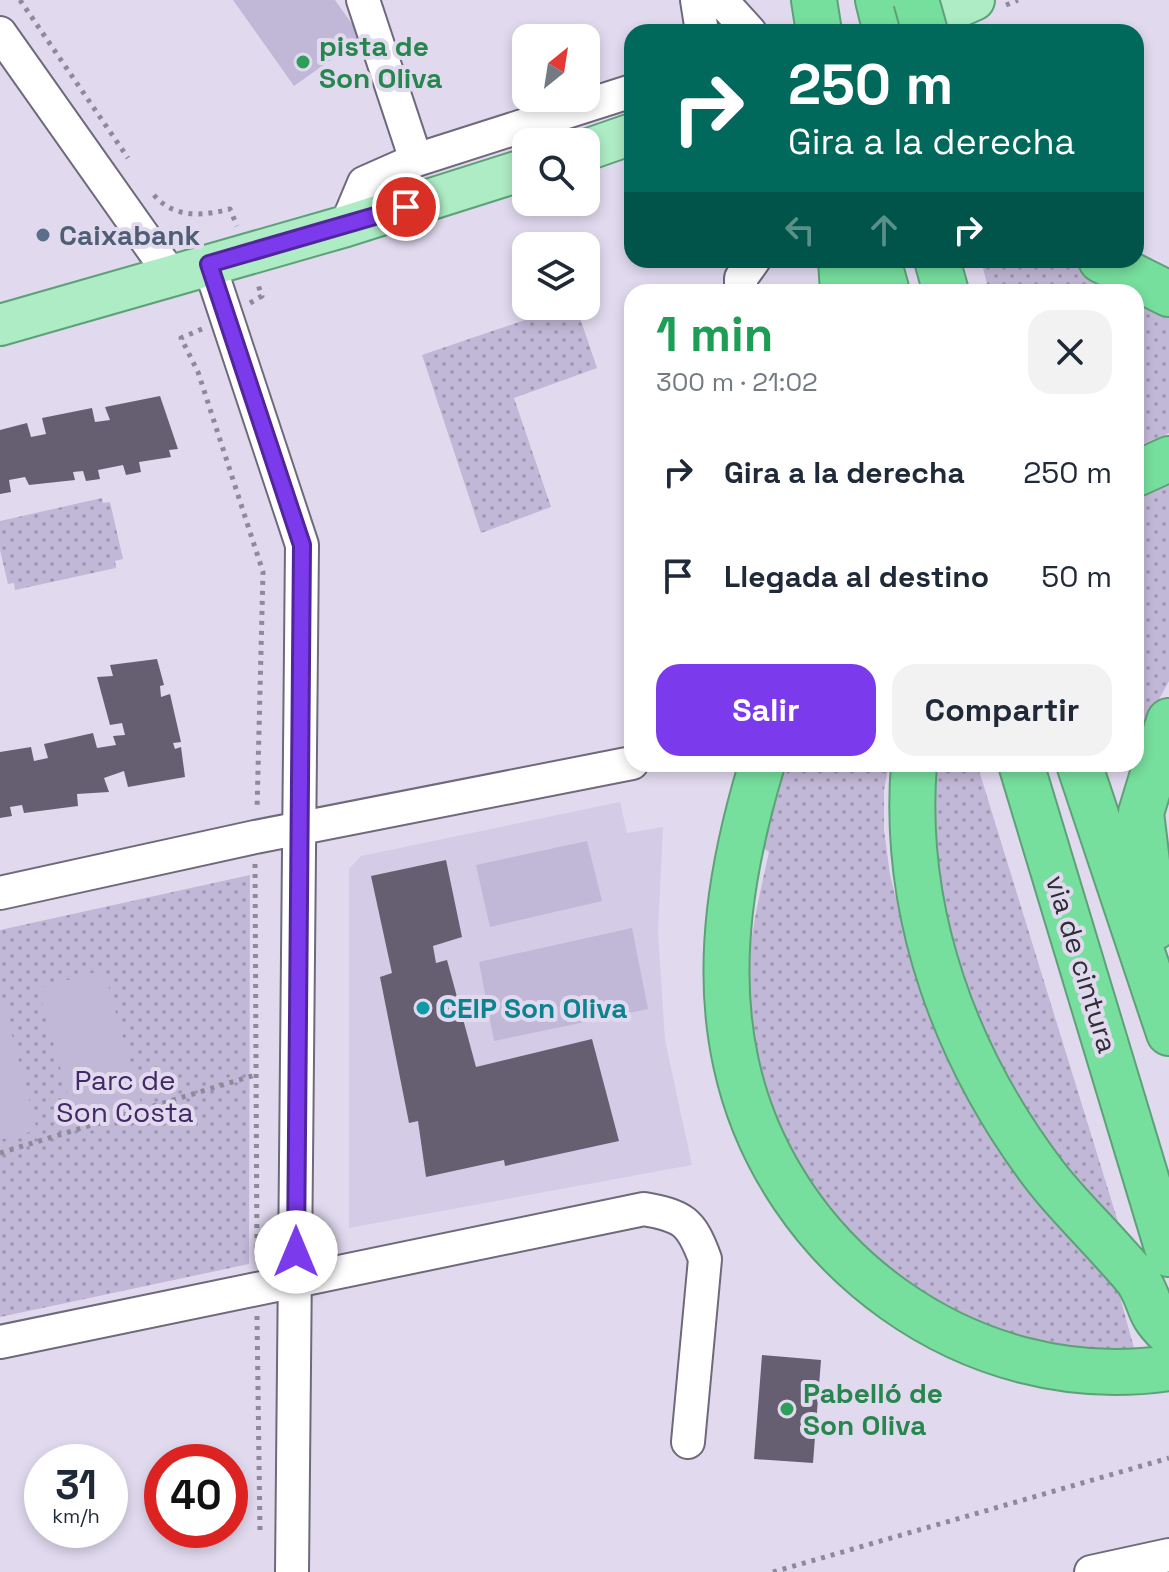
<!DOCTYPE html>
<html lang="es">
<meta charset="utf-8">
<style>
:root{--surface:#fff;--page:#f2f2f3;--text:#1f2937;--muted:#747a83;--accent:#7c3aed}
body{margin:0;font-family:"Space Grotesk",sans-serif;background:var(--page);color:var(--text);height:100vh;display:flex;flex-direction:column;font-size:30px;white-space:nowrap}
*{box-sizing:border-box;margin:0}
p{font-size:26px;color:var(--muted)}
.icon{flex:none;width:44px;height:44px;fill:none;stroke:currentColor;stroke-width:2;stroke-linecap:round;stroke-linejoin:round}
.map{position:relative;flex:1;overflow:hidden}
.panel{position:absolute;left:624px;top:284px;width:520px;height:488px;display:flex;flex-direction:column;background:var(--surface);border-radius:24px;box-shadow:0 4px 12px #0003}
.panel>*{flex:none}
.top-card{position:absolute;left:624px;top:24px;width:520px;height:244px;border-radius:24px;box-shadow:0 4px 12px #0003;background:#00695c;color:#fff;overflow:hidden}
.needle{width:52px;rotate:30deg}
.tools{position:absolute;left:512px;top:24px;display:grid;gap:16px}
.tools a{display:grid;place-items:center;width:88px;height:88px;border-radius:16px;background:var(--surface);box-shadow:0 4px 12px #0003;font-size:40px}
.speed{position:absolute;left:24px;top:1444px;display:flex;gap:16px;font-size:40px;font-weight:700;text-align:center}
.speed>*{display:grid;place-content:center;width:104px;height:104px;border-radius:50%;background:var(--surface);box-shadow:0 4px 12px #0003;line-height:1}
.speed small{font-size:20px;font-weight:400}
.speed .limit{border:12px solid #d22;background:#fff;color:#111}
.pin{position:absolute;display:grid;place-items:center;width:68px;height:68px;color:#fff;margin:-34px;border:4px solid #fff;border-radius:50%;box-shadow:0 2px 8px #0007}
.me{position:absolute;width:88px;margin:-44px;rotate:0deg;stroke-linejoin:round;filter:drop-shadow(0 0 6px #0008)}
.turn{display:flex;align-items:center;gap:28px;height:168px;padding:0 32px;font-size:36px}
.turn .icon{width:104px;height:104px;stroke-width:2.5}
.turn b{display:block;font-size:56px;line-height:68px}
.lanes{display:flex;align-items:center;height:76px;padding:0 32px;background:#0003;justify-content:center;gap:40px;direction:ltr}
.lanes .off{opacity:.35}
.round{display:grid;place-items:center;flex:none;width:84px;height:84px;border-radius:24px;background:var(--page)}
.headline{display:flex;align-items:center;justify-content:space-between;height:136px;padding:0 32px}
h1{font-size:48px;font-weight:700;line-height:60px;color:#1e9e55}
.cta{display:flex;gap:16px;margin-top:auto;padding:16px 32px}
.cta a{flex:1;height:92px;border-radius:24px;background:var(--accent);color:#fff;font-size:32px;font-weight:700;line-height:92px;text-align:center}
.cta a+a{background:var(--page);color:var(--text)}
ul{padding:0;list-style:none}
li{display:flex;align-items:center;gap:24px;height:104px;padding:0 32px}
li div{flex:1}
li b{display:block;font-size:30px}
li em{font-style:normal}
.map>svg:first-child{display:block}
.built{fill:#d4cbe7}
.grass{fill:url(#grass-dots)}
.pitch{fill:#c1b7d7}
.building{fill:#655f71}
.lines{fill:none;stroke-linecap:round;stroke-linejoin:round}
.minor-casing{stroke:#6f697b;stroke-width:36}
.major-casing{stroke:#5ea179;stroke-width:44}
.highway-casing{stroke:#5ea179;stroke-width:48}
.path{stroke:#8f8a99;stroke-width:5;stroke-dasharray:4 6;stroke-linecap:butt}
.minor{stroke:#fff;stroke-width:32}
.major{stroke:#adecc4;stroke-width:40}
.highway{stroke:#76df9d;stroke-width:44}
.highway-bridge-casing{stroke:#5ea179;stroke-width:48;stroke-linecap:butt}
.highway-bridge{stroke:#76df9d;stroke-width:44}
.route-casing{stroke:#51269a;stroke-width:20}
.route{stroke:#7c3aed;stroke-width:14}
.leisure-dot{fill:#2e9e5b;stroke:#e1daef;stroke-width:3}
.service-dot{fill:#5c6f8a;stroke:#e1daef;stroke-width:3}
.culture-dot{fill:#0f9aa8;stroke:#e1daef;stroke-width:3}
.labels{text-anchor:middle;stroke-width:8;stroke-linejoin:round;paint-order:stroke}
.leisure-label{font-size:28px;font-weight:bold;fill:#27864d;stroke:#e1daef;text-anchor:start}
.service-label{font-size:28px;font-weight:bold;fill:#4e5e75;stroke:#e1daef;text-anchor:start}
.street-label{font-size:28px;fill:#302d35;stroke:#e1daef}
.culture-label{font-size:28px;font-weight:bold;fill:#0d838f;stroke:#e1daef;text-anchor:start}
.park-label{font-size:28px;fill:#422865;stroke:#e1daef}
</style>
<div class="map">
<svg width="1169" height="1572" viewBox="0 0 1169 1572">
<defs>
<pattern id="grass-dots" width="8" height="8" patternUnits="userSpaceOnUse" patternTransform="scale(2)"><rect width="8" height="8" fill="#c1b7d7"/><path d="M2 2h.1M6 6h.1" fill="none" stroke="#9d95af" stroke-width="1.8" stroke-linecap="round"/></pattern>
</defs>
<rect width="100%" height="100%" fill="#e1daef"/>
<path class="built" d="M620 802 627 833 663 827 658 931 665 1040 692 1165 349 1228V869L361 856Z"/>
<path class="grass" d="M981 260H1064L1122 292H989Z
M1136 298 1169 314V433L1136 447Z
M566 306H576L597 368 514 398 551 507 481 533 422 355Z
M1169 483V681L1154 709 1136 756V499Z
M102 498 103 503 110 502 123 559 115 561 116 568 15 590 14 583 8 584 0 550V521Z
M783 764H889L884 790V830L890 875 917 981 939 1034 1119 1293 1135 1352C1083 1352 1028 1346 979 1327 937 1310 857 1251 829 1214 795 1169 765 1106 752 1050 738 985 755 915 769 852L760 846Z
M934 764H977L1119 1225 1111 1230 1075 1188 987 1053 943 923 929 803Z
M250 875 249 1264 0 1317V930Z"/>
<path class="pitch" d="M233 0H335L362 38 294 86Z
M587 841 602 901 490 927 476 865Z
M632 928 648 1009 494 1041 479 962Z
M104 970 141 1103 75 1121 38 988Z
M2 997 37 1130 0 1140V998Z"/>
<path class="building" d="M160 396 178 449 169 450 171 457 139 462 141 472 126 475 123 465 98 470 100 479 86 481 83 471 73 472 75 480 29 485 25 477 9 480 11 492 0 494V430L27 423 31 437 46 434 42 418 92 408 95 422 110 420 105 407Z
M157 659 164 685 160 686 161 697 170 694 181 742 173 743 175 749 181 747 185 777 128 787 124 771 104 778 109 792 77 794 78 806 24 813 22 805 10 807 12 816 0 818V752L31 747 34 761 48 758 44 744 93 733 97 748 116 745 113 736 125 735 122 723 110 725 97 677 113 676 110 665Z
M446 860 462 937 433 946 436 963 447 960 476 1067 592 1039 619 1141 505 1166 504 1160 426 1177 418 1121 409 1123 380 977 392 973 371 876Z
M762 1355 821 1360 813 1463 754 1459Z"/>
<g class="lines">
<defs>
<path id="minor" d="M363 0 416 160
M697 0 702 32
M721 0 750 32
M0 33 171 275
M346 226 364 183 416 160 632 91
M209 264 302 545 292 1572
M741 292V278L754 260
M0 893 255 837 632 763
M0 1342 644 1209C683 1216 691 1221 705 1259L688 1442
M1091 1572 1169 1555"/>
<path id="major" d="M902 32 974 0
M586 150 632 134
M0 325 346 226 526 169"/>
<path id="highway" d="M814 0 819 32
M878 0 886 32
M841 260 843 292
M878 260 887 292
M937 260 946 292
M1101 260 1169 294
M1136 474 1169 459
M762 764C733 860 714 963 736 1063 778 1257 971 1398 1169 1368
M914 764C902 914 956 1059 1046 1177 1067 1204 1092 1228 1115 1254 1123 1263 1132 1272 1139 1282 1153 1305 1146 1311 1169 1333
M1021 764 1169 1254
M1079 764 1169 1033
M1155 927 1141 813 1169 721"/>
</defs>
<use href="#minor" class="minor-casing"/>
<use href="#major" class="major-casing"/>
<use href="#highway" class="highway-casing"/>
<path class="path" d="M20 0 128 158
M1006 5 1018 0
M154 195C174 219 204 216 230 209L237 226
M250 303 262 296 258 285
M202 329 181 338 198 372 263 572 257 810
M255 864 257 1262
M0 1153 255 1075
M257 1316 260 1534
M773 1572 1169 1458"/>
<use href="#minor" class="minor"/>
<use href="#major" class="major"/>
<use href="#highway" class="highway"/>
<defs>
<path id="highway-bridge" d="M916 0 925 32"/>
</defs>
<use href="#highway-bridge" class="highway-bridge-casing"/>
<use href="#highway-bridge" class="highway-bridge"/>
</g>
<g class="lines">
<defs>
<path id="route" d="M296 1252 302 545 209 264 406 207"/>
</defs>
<use href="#route" class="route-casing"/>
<use href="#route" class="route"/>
</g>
<g class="leisure-dot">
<circle cx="303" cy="62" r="8"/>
<circle cx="787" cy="1409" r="8"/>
</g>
<circle class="service-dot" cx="43" cy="235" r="8"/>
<circle class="culture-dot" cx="423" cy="1008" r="8"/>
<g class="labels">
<g class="leisure-label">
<text x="319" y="56">pista de<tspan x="319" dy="32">Son Oliva</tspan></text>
<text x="803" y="1403">Pabelló de<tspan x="803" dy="32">Son Oliva</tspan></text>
</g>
<g class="service-label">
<text x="59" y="245">Caixabank</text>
</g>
<g class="street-label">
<text transform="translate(1082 964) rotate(73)" y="10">via de cintura</text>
</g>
<g class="culture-label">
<text x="439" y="1018">CEIP Son Oliva</text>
</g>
<g class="park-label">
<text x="125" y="1090">Parc de<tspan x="125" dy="32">Son Costa</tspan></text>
</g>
</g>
</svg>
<div class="tools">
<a><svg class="needle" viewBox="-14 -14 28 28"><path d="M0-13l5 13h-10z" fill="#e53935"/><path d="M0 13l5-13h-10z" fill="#747a83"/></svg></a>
<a><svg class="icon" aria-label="search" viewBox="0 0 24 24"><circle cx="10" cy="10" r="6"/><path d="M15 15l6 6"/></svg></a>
<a><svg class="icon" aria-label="layers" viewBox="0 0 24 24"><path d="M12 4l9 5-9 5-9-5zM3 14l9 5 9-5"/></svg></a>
</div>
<div class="speed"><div>31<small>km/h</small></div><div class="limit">40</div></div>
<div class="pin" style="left:406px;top:207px;background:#d93025"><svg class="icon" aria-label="arrive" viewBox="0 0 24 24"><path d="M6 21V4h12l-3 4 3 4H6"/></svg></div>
<svg class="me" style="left:296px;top:1252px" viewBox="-20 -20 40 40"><circle r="19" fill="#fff"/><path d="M0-13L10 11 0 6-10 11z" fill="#7c3aed"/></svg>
<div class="top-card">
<div class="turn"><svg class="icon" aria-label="right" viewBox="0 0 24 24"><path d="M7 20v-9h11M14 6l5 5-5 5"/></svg><div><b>250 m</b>Gira a la derecha</div></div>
<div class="lanes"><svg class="icon off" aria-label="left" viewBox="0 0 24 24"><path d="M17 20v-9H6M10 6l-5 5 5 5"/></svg><svg class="icon off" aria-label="ahead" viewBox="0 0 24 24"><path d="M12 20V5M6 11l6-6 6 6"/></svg><svg class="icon" aria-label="right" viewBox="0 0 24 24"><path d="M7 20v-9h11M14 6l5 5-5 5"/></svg></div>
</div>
<section class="panel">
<div class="headline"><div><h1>1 min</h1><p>300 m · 21:02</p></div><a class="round"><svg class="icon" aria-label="close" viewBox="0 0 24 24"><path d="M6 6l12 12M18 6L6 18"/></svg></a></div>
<ul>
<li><svg class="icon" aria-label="right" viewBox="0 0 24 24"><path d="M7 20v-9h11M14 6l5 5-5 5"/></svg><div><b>Gira a la derecha</b></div><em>250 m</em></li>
<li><svg class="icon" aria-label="arrive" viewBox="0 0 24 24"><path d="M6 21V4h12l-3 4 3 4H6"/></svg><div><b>Llegada al destino</b></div><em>50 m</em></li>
</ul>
<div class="cta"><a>Salir</a><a>Compartir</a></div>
</section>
</div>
